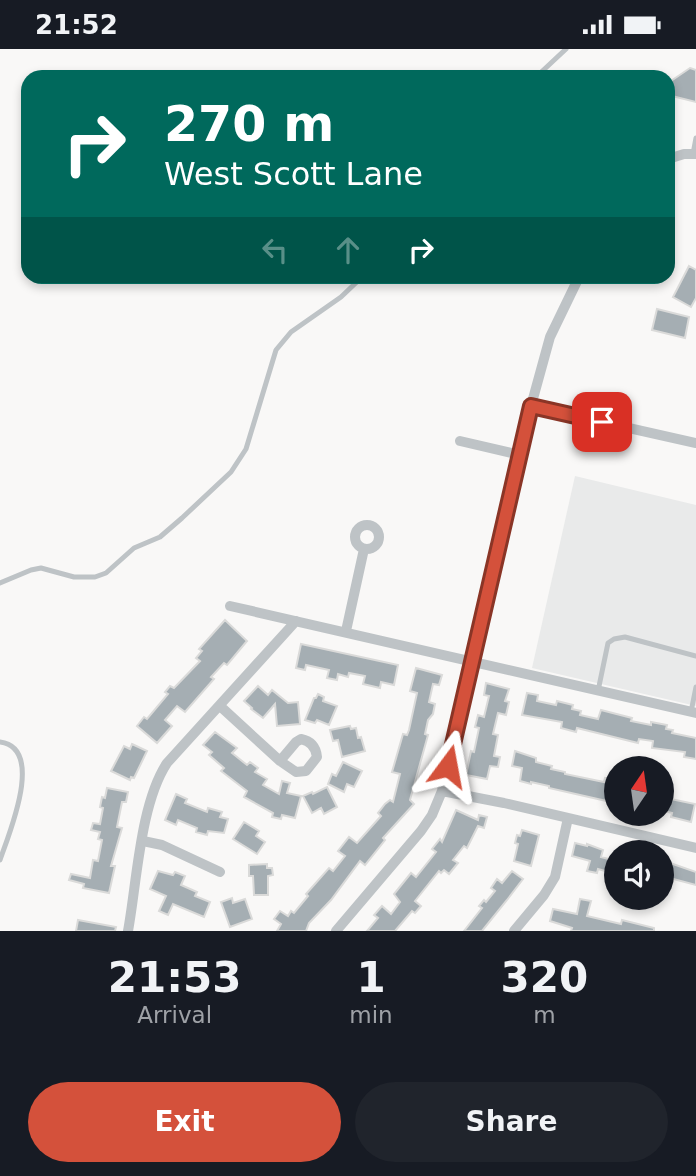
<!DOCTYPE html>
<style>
:root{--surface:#171b24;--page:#20242c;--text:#f1f3f6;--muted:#9ea1a6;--accent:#d4513b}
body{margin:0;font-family:"DejaVu Sans",sans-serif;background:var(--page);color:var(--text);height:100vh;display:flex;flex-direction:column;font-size:26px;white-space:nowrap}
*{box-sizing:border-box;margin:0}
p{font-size:23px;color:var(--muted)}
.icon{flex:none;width:38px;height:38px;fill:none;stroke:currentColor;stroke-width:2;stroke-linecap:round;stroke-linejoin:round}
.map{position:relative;height:882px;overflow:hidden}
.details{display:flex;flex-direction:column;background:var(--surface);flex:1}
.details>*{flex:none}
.guide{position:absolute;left:21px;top:21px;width:654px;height:214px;border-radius:21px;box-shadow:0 4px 10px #0003;background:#00695c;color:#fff;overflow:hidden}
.needle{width:46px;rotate:13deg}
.fabs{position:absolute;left:604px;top:707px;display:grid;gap:14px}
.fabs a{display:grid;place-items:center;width:70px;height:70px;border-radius:50%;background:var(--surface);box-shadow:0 4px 10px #0003;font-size:35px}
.pin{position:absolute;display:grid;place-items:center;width:60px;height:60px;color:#fff;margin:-30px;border-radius:14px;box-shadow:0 4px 10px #0006}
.me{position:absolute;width:77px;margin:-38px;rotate:13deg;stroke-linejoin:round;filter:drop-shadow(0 0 5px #0008)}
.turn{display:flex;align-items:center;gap:24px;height:147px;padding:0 28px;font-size:32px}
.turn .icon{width:91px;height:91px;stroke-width:2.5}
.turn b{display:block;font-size:49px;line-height:60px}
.lanes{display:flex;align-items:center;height:66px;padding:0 28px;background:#0003;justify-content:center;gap:35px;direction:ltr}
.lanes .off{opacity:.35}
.eta{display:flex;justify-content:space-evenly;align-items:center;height:119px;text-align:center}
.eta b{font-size:42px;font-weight:600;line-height:49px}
.action{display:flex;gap:14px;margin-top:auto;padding:14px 28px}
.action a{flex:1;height:80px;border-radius:42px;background:var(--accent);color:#fff;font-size:28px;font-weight:600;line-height:80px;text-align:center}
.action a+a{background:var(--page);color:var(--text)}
.status{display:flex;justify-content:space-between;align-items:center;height:49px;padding:0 35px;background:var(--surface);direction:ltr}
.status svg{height:19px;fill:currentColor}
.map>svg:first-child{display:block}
.built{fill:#e9eaea}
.building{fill:#a5aeb3;stroke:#dadad9;stroke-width:2}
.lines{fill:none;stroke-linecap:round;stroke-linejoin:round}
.service{stroke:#bec3c6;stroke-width:5}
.minor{stroke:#bec3c6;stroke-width:10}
.route-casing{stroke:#8a3526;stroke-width:18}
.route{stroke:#d4513b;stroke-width:12}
</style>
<div class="status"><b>21:52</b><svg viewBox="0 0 49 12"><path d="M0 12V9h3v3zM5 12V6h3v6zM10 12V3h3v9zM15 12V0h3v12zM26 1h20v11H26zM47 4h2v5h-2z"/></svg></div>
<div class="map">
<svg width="696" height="882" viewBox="0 0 696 882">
<rect width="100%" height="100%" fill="#f9f8f7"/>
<path class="built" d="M575 427 696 456V657L532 619Z"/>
<path class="building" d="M690 19 696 21V53L668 46V34Z
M689 217 696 221V249L691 258 673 248Z
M657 260 689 268 685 289 652 281Z
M225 571 247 592 227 616 224 614 211 628 214 630 185 663 177 657 165 671 172 677 157 694 137 677 144 668 147 670 168 645 165 643 170 637 174 639 200 612 196 609 202 602 199 600Z
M301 595 398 616 394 636 381 633 380 639 363 635 365 627 349 624 348 628 338 625 337 631 327 629 329 621 306 616 305 621 296 619Z
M416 619 442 626 439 636 433 635 429 653 435 655 433 665 428 671 425 685 428 686 410 751 414 755 383 789 385 791 365 816 360 812 331 851 309 874 306 882H277L281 875 274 870 280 862 288 867 291 862 294 864 308 847 306 845 329 819 333 822 345 807 338 802 349 788 357 794 381 767 378 764 385 755 390 751 393 753 400 725 392 723 403 685 407 686 409 681 417 644 410 642Z
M486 634 509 640 505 652 509 653 506 666 498 664 493 685 498 686 494 707 500 708 498 718 490 717 487 730 466 726 471 702 474 703 479 679 475 678 478 666 484 668 489 647 484 646Z
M258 637 268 646 272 641 288 654 298 653 300 675 277 677 275 655 263 669 251 660 252 659 244 652Z
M527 644 538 646 537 652 556 656 557 652 573 656 572 660 581 662 580 666 598 670 601 661 632 669 631 672 651 676V673L667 676 666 680 673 681 672 684 696 689V710L684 708 685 703 652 699 653 692 639 690 638 694 577 679 576 683 561 679 562 673 522 666Z
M318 645 324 648 323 652 337 657 329 676 317 671 315 674 305 671 314 649H316Z
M350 677 351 680 356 679 358 689 361 688 365 702 342 708 338 691 333 692 330 681Z
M215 683 237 699 232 704 247 716 250 713 258 719 255 723 267 730 263 736 279 745 282 732 290 734 287 744 301 747 295 769 282 766 281 770 272 768 273 764 244 748 247 742 221 722 224 719 209 706 212 703 203 696Z
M132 695 147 702 134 729 131 728 130 731 111 722 124 697 130 700Z
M515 702 536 709V713L552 717 551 720 565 723V725L604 733 605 729 616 731V745L613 744 611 753 549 739V737L531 733V735L520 732 522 719 512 717Z
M343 713 362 722 354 738 347 735 344 743 328 735 332 725 336 727Z
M327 738 337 758 324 765 321 759 312 764 303 747 312 743 313 745Z
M107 739 128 743 126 753H122L117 778 122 779 111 817H115L109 844 83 839 84 835 69 831 71 825 90 829 93 811 98 812 102 791 98 790 100 783 91 781 93 774 100 775 103 759 100 758 102 748 105 749Z
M176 745 187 750 185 754 207 763 208 759 222 763 220 768 228 770 224 784 208 782 207 786 196 783 197 779 178 771 176 776 165 771Z
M666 749 695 755 691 773 671 768 672 764 664 762Z
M456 761 478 771 479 766 487 768 484 779 478 777 467 799 464 797 453 811 458 814 449 825 444 821 441 824 439 822 415 852 421 857 415 864 412 862 395 882H367L378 869 374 866 382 857 391 865 400 853 394 845 411 824 416 828 436 803 432 800 440 790 442 793Z
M244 773 259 782 256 787 265 793 257 805 233 790Z
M522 781 539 786 531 817 514 812 518 795 515 794 517 786 520 787Z
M575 794 587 797V795L603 801 601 808 616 812V825L598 820 597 824 587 822 590 812 572 807Z
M670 814 696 823V836L662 827 663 815 670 816Z
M267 815V819H272L273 826 268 827V846H254L253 827H249V816Z
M158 822 173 826 175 823 185 827 181 836 197 843 195 847 210 853 204 868 173 855 168 866 159 862 166 847 150 840Z
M512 822 523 830 507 851 482 882H464L482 859 479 857 484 851 486 853 495 842 491 839 497 830 502 834Z
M232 849 233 854 245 850 252 870 230 878 221 853Z
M580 850 591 852 587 867 621 875 622 871 654 879V882H571L572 879 550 872 553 860 577 865Z
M78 871 116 878 115 882H76Z"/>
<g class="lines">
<path class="service" d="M536 28 566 0
M693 105 696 89
M0 534 31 521 41 519 74 528H95L106 524 134 499 160 488 182 469 231 423 246 400 276 301 291 283 341 248 362 228
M598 642 608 594 614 590 625 588 696 607
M691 663 696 638
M0 693C46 699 8 787 0 811"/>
<path class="minor" d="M668 110 684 105H696
M531 357 696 394
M460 392 520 406
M355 488a12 12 0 1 1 24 0a12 12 0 1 1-24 0Z
M230 557 696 664
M346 582 364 500
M220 657 280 712
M301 690C311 692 316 698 317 708L306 722 296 723 280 712 296 693Z
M442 742 504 754 696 799
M143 792 162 796 220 823
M128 882C137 833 140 755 167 714L296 572
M336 882 421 782 432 766 442 742 531 357 550 288 579 228
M514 882 544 846 555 828 568 769"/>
</g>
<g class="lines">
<defs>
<path id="route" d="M448 717 531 357 602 373"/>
</defs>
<use href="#route" class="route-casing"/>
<use href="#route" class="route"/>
</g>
</svg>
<div class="fabs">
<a><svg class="needle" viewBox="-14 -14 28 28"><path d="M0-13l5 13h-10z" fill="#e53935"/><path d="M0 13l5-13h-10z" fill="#9ea1a6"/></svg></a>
<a><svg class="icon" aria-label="sound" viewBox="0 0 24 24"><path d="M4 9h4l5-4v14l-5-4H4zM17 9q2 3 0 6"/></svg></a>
</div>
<div class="pin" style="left:602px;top:373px;background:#d93025"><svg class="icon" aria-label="arrive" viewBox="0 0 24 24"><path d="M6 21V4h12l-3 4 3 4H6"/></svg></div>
<svg class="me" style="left:448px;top:717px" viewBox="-20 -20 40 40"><path d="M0-17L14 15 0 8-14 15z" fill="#d4513b" stroke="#fff" stroke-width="4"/></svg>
<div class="guide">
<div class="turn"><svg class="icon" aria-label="right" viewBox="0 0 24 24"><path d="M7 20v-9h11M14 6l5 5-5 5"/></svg><div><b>270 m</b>West Scott Lane</div></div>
<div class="lanes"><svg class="icon off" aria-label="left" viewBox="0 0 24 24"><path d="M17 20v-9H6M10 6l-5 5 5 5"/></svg><svg class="icon off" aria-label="ahead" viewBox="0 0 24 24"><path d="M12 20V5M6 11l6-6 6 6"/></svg><svg class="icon" aria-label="right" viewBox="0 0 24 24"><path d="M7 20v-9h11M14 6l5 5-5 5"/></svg></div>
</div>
</div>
<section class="details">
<div class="eta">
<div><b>21:53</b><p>Arrival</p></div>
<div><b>1</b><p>min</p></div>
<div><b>320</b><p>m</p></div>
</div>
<div class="action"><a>Exit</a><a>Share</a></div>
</section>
